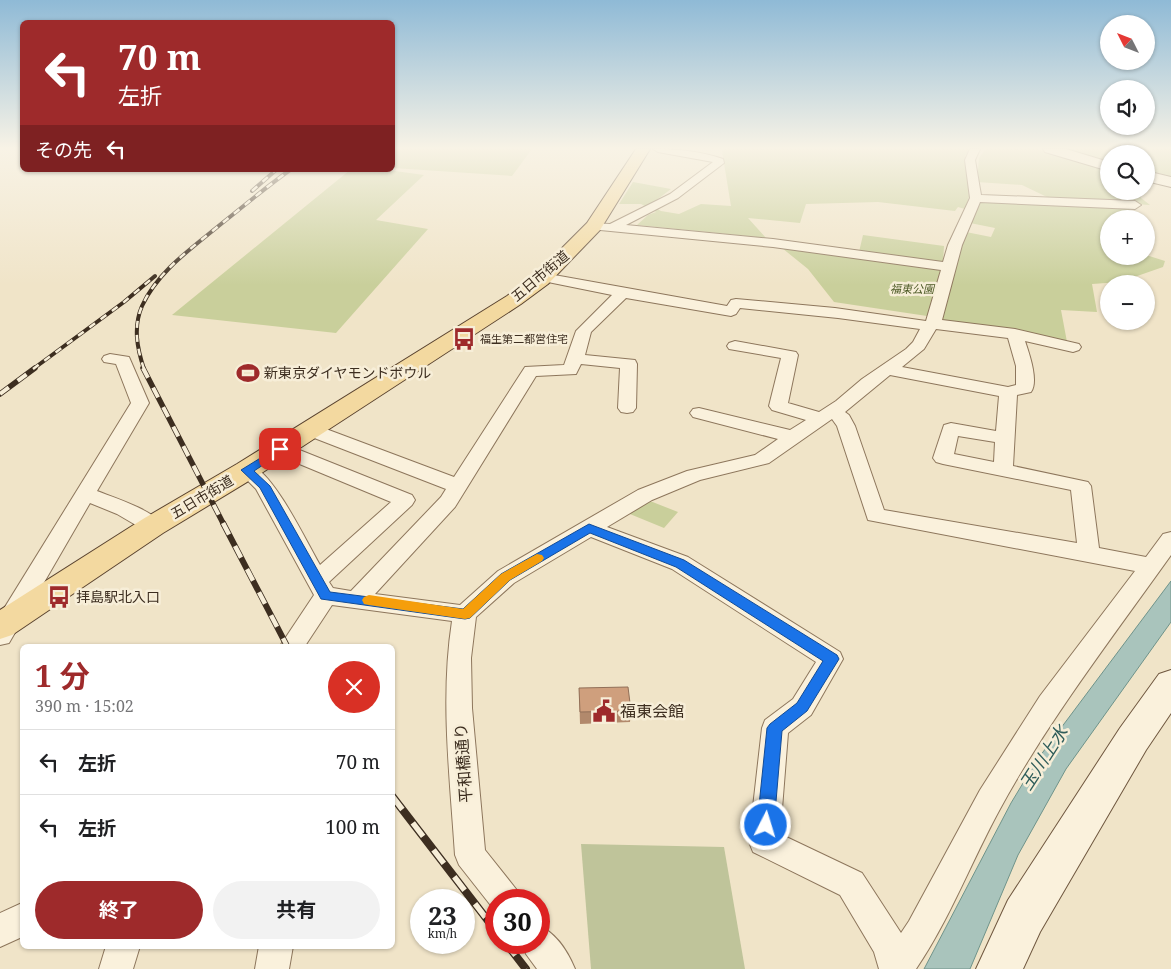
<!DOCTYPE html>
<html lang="ja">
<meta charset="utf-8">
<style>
:root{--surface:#fff;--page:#f2f2f2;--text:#202124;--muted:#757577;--line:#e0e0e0;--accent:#9e2a2b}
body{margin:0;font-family:"Noto Serif","Noto Sans JP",serif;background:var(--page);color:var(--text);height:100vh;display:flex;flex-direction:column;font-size:19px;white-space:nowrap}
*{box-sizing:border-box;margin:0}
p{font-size:16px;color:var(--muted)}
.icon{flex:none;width:28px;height:28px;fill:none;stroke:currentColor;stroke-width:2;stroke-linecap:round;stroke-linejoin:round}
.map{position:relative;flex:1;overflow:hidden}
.drawer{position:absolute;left:20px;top:644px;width:375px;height:305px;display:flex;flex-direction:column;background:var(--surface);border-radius:8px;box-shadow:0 1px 4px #0004}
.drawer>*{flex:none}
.banner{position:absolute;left:20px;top:20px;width:375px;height:152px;border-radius:8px;box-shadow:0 1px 4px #0004;background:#9e2a2b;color:#fff;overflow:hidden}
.needle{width:32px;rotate:312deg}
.controls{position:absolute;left:1100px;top:15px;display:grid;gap:10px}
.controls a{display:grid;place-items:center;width:55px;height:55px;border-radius:50%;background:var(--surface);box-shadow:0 1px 4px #0004;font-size:25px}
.speed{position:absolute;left:410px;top:889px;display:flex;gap:10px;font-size:25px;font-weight:700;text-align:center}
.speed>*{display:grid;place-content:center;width:65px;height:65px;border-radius:50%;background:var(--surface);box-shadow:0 1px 4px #0004;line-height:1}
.speed small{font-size:12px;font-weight:400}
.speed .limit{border:8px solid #d22;background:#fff;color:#111}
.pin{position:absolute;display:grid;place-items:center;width:42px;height:42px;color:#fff;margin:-21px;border-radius:10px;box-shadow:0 2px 8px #0006}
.me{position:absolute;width:55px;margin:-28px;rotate:5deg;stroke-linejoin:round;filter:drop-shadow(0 0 4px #0008)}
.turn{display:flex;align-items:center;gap:18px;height:105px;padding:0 15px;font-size:22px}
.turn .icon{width:65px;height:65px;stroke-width:2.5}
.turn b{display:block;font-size:35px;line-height:42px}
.then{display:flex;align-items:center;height:48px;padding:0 15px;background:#0003;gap:10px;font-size:19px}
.round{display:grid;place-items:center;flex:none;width:52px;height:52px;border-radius:26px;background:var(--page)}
.overview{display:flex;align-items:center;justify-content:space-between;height:85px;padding:0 15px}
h1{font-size:30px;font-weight:700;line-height:38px;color:var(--accent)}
.cta{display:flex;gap:10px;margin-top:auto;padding:10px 15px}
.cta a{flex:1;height:58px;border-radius:30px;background:var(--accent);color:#fff;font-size:20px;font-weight:700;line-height:58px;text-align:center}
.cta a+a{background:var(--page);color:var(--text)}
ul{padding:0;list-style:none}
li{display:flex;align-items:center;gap:15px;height:65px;padding:0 15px;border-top:1px solid var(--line)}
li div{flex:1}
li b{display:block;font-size:19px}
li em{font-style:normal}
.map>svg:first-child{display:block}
.green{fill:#c9cf9b}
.cemetery{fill:#bfc49a}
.water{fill:#a9c4bc;stroke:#6f938a}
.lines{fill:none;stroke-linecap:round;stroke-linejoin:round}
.street-casing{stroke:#8d765c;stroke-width:2}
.secondary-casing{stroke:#6f573f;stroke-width:2}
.primary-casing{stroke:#5b4430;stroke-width:2}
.street{fill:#faf1dc;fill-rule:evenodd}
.secondary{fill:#faf1dc;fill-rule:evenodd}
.primary{fill:#f3d9a0;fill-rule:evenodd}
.rail-far3-casing{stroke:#3d2e20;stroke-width:4}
.rail-far2-casing{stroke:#3d2e20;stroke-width:5.5}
.rail-far1-casing{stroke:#3d2e20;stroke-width:6}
.rail-casing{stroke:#3d2e20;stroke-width:8}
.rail-far3{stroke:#f7eed8;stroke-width:2.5;stroke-dasharray:7;stroke-linecap:butt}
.rail-far2{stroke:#f7eed8;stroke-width:4;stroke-dasharray:11;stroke-linecap:butt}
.rail-far1{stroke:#f7eed8;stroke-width:4.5;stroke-dasharray:13;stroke-linecap:butt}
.rail{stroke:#f7eed8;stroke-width:5.5;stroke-dasharray:17;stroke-linecap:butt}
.wall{fill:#b2896c}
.building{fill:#cf9f7d;stroke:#916f58}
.route{fill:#1a73e8;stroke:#114b97}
.slow{fill:#f59e0b}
.labels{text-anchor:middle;stroke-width:5;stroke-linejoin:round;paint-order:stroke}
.far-park-label{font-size:11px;font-style:italic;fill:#4d5a26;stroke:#f7eed8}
.far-poi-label{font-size:11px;fill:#3d2e20;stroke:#f7eed8;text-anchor:start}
.street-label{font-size:14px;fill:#3d2e20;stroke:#f7eed8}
.poi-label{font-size:14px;fill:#3d2e20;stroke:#f7eed8;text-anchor:start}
.near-poi-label{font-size:16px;fill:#3d2e20;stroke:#f7eed8;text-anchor:start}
.near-street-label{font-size:16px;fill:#3d2e20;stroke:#f7eed8}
.near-water-label{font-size:18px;font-style:italic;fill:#2f5d5a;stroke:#f7eed8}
</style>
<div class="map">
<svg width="1171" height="969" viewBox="0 0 1171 969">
<rect width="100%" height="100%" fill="#f0e4c8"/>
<path class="green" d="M393 149H532L512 176 393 168Z
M724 149H971L965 156 969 197 965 209 958 207 955 211 878 202 806 204 800 223 748 218 766 238 637 225 648 215 656 212 641 204H619L633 182 671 189 650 205 661 211 679 214 701 204 731 206 722 151Z
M986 149H1037L1109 171V191H1139L1141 198 1150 205 1059 199 1047 197 1022 185 977 182 979 158Z
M1057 149H1171V179L1146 174V154H1109V166Z
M350 170 395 171 424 175 376 220 428 229 336 333 172 315Z
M978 200 1127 207 1138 219H1109V256L1146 255 1165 261 1163 267 1120 282 1092 284 1097 312 1061 310 1067 342 1002 328 939 320 966 232 991 237 995 228 970 223Z
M863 235 944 246 943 264 859 252Z
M782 248 945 270 927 316 834 302 808 269Z
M650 501 678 512 664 528 625 512Z"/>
<path class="cemetery" d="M581 844 724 847 745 969H591Z"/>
<path class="water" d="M1171 581V622L1066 769 1018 855 970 969H924L1011 803 1037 760Z"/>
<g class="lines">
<defs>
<path id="street" d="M653 149C676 149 700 151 723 159L724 163 678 198 626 225 773 239 943 262 948 245 970 198 965 160 970 149H980L975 160 981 195 1135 201 1141 205 1135 209 980 202 962 245 942 320 1015 329 1079 344 1081 347 1079 350 1073 352 1025 341C1029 353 1039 381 1031 392L1017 395 1013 466 1088 482 1091 486 1099 548 1146 557 1163 534 1171 532V555C1112 638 1049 719 1000 809 971 862 950 919 916 969H879L874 952 840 895 753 852 749 842 762 728 765 720 793 699 816 662 672 569 591 537 514 583 476 617 471 658 472 708 485 850 516 889 521 900H496V912L459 865 455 855C450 777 440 699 452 621L332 605 305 646H280L314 595 256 489 237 470 240 466C246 464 250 463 255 467 278 482 305 539 320 565L391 502 273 453 271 449 273 445 280 443 287 445 412 495 415 500 412 505 329 582 333 588 351 591 441 497 446 489 304 434 302 430 304 426 311 424 318 426 454 477 525 367 564 365 576 331 612 295 538 280 536 277 538 274 543 273 727 306 731 300 736 299 835 308 926 321 941 270 773 247 590 229 588 226 590 223 610 224 670 194 713 162 658 152ZM626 298 731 316 736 314 740 308 838 318 920 329 913 342 906 349 862 379 836 401 819 412 788 403 798 355 796 352 735 341 729 343 727 346 729 349 781 358 769 406 772 410 806 420 790 430 699 408 693 409 690 413 693 417 778 439 755 455 687 471 638 490 498 571 460 605 375 594 455 507 536 376 576 374 581 364 620 368 618 408 621 412 627 413 633 412 636 408 637 364 635 360 585 355 591 332ZM936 329 1008 338 1016 366V385L1008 387 902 367 924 349ZM890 375 999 396 996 431 951 423 944 425 933 458 936 462 943 464 1071 490 1077 543 884 510 855 426 849 415 845 412ZM832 419 837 426 868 520 1135 571 1040 696 980 790 909 921 901 933 862 873 780 834 788 733 811 715 843 659 840 652 688 557 607 527 652 500 700 480 769 463ZM958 436 995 442 994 462 954 454Z
M110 354 129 357 149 403 97 491C115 498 153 510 164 526L160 531 153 533 146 531 117 514 90 503 9 643 0 645V615L131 403 116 364 104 362 102 359 104 356Z
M22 903V937L0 947V913Z
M539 926C556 933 568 952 575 969H537L526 954 522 942H539Z
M106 946H140L133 969H99Z
M259 946H293L289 969H255Z"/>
<path id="secondary" d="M1043 149H1066L1109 162V171L1045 152Z
M1146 171 1171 177V187L1146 181Z
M1171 670V713L1146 750 1040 932 1023 969H976L1008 900 1120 728 1159 674Z"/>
<path id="primary" d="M636 149H650L600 230 548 284 521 304 257 476 163 533 12 635 0 639V610L143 519 237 464 507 296 534 276 587 223Z"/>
</defs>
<use href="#street" class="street-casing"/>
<use href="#secondary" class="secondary-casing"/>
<use href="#primary" class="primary-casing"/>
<use href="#street" class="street"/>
<use href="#secondary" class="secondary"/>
<use href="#primary" class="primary"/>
<defs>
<path id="rail-far3" d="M252 191 276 170
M33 369 124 302 155 276
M144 369C137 348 133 327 142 306 158 271 192 248 221 224 244 206 266 187 290 170"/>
<path id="rail-far2" d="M143 368 224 525
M0 394 35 368"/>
<path id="rail-far1" d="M223 523 287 646"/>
<path id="rail" d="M392 796 496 931
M505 942 526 969"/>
</defs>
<use href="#rail-far3" class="rail-far3-casing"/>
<use href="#rail-far2" class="rail-far2-casing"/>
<use href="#rail-far1" class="rail-far1-casing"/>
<use href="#rail" class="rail-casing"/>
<use href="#rail-far3" class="rail-far3"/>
<use href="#rail-far2" class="rail-far2"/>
<use href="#rail-far1" class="rail-far1"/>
<use href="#rail" class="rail"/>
</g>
<path class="wall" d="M579 688 631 711 630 722 580 724Z"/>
<path class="building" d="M628 687 631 711 580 712 579 688Z"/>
<linearGradient id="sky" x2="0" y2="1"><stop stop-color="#8fbad6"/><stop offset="0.52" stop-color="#f8f3e6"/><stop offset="1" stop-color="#f8f3e6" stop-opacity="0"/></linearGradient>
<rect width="1171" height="285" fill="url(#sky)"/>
<path class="route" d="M280 446 286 449 284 451 254 471 270 486 330 592 463 609 501 574 589 524 684 560 837 655 839 659 807 711 782 731 774 825 772 830 766 833 760 830 757 825 767 728 770 724 797 703 823 661 676 567 590 533 510 580 470 618 465 619 321 599 260 488 241 470Z"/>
<path class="slow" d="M537 554 542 555 544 558 542 561 510 580 470 618 465 619 369 605 364 604 362 600 364 597 369 595 463 609 501 574Z"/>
<defs>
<symbol id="bus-bare" viewBox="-9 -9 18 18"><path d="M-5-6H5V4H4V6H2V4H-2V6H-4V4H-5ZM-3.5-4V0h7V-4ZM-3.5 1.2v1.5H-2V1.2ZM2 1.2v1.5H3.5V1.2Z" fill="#9e2a2b" stroke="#f7eed8" stroke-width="2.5" paint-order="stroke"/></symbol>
<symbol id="stadium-bare" viewBox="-9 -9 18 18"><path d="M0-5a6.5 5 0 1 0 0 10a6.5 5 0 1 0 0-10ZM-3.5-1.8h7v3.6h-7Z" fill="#9e2a2b" stroke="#f7eed8" stroke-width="2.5" paint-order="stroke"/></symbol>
<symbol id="civic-bare" viewBox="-9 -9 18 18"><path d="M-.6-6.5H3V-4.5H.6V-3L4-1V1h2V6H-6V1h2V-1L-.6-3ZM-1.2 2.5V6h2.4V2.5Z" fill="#9e2a2b" stroke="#f7eed8" stroke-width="2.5" paint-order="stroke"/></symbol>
</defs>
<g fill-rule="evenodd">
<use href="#bus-bare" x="448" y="323" width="32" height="32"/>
<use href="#stadium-bare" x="232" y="357" width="32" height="32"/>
<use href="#bus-bare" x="43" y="581" width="32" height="32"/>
<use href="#civic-bare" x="588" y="695" width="32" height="32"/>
</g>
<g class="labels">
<g class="far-park-label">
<text x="912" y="293">福東公園</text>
</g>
<g class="far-poi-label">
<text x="480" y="343">福生第二都営住宅</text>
</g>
<g class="street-label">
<text transform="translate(540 276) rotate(-40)" y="5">五日市街道</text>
<text transform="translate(202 497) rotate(-31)" y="5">五日市街道</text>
</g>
<g class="poi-label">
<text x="264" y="378">新東京ダイヤモンドボウル</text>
<text x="76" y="602">拝島駅北入口</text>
</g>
<g class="near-poi-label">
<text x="620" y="717">福東会館</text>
</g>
<g class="near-street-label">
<text transform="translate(463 763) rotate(-94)" y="6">平和橋通り</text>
</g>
<g class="near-water-label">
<text transform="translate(1044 758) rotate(-57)" y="6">玉川上水</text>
</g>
</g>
</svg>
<div class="controls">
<a><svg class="needle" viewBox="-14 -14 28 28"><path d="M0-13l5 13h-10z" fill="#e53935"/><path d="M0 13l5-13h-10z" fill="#757577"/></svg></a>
<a><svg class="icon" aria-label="sound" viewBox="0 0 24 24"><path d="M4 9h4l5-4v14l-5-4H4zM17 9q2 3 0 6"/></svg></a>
<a><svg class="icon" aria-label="search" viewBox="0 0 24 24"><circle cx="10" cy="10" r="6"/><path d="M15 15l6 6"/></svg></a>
<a>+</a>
<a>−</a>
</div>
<div class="speed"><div>23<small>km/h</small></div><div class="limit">30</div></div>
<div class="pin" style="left:280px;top:449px;background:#d93025"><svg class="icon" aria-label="arrive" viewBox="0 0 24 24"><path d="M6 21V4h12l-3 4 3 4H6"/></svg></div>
<svg class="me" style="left:766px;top:825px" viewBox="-20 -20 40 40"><circle r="17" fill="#1a73e8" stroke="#fff" stroke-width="3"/><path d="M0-11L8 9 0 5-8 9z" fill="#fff"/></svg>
<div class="banner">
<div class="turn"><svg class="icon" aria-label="left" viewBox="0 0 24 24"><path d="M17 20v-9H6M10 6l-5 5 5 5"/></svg><div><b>70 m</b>左折</div></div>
<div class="then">その先<svg class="icon" aria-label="left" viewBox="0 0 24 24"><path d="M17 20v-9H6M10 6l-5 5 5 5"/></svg></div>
</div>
<section class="drawer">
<div class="overview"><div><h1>1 分</h1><p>390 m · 15:02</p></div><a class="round" style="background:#d93025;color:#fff"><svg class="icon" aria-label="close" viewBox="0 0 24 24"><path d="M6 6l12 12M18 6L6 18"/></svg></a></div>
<ul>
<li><svg class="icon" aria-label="left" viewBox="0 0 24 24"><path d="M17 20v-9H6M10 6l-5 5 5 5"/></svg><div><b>左折</b></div><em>70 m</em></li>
<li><svg class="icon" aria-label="left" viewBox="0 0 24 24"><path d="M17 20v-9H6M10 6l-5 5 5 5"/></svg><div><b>左折</b></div><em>100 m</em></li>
</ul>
<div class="cta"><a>終了</a><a>共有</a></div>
</section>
</div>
